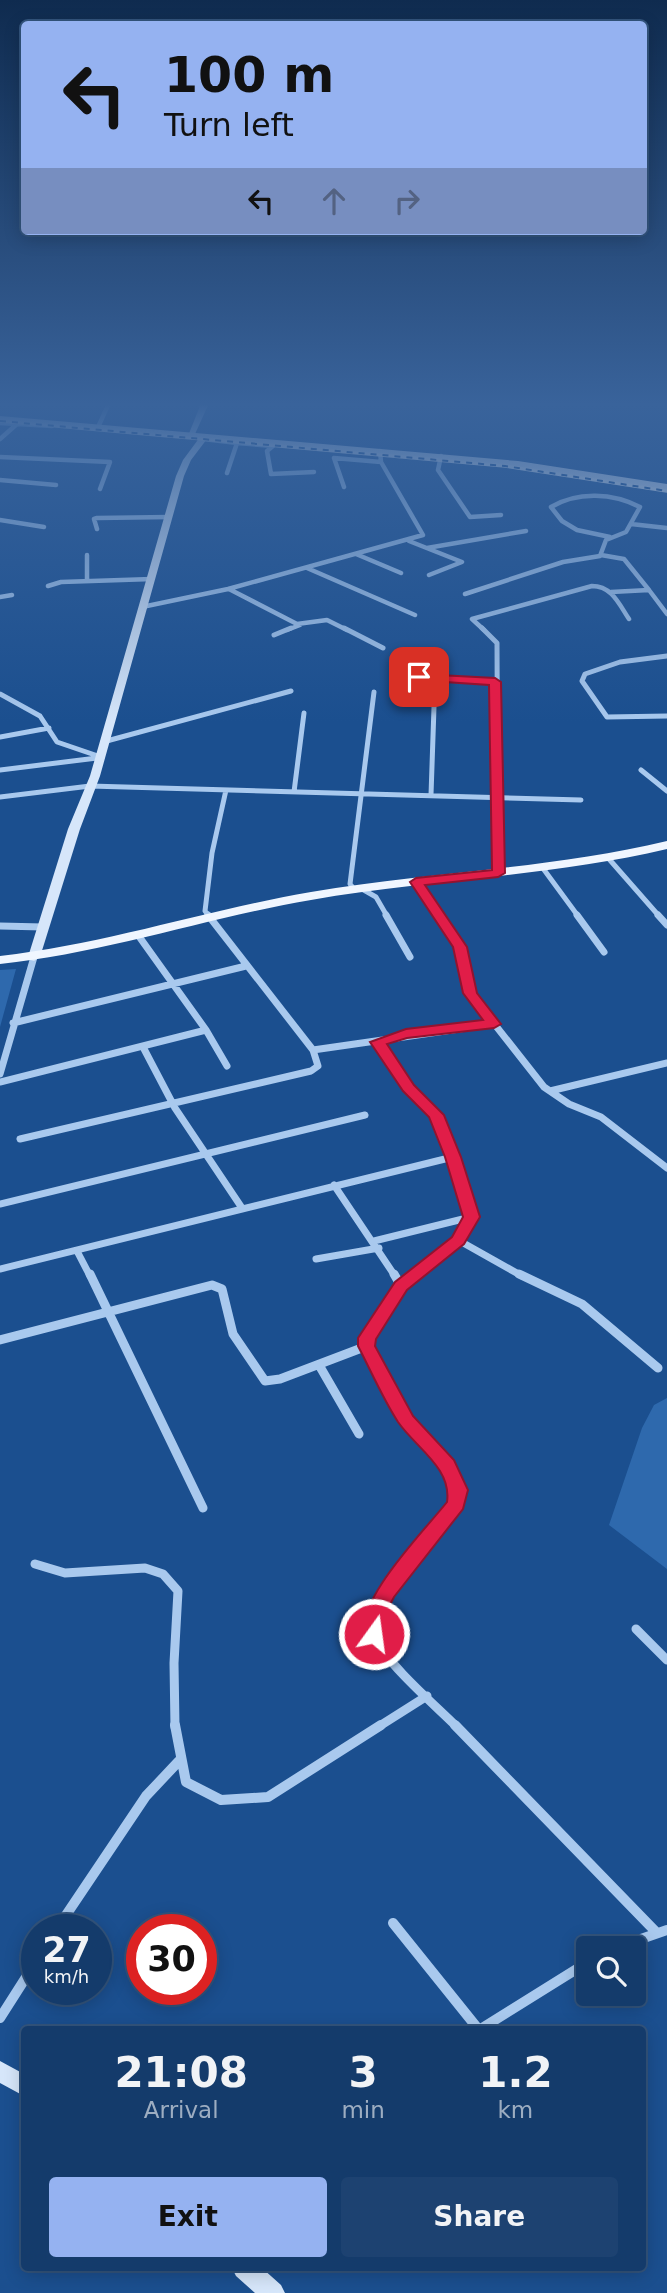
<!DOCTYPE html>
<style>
:root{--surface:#143b6b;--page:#1d4271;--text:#f1f3f6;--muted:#9dadc1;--line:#33557e;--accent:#95b2f1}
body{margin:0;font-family:"DejaVu Sans",sans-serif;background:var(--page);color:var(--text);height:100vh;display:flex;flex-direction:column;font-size:26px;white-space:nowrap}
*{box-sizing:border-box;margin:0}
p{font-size:23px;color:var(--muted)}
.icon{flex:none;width:38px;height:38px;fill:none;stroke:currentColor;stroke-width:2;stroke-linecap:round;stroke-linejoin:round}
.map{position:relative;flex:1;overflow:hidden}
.sheet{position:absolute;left:21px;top:2026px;width:625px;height:245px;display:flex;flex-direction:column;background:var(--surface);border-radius:7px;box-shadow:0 4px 18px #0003,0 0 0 2px var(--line)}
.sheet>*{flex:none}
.guide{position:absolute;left:21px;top:21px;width:626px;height:214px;border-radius:7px;box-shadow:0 4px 18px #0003,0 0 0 2px var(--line);background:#95b2f1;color:#111;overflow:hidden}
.controls{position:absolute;left:576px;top:1936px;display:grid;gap:14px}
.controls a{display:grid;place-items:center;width:70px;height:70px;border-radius:7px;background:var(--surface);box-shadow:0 4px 18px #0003,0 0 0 2px var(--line);font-size:35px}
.speed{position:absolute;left:21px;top:1914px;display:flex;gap:14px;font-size:35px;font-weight:700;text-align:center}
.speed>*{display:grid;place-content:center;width:91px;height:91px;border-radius:50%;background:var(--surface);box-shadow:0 4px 18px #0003,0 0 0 2px var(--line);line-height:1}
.speed small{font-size:18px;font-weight:400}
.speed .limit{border:10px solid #d22;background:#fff;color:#111}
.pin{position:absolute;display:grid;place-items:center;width:60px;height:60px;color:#fff;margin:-30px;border-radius:14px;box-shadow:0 4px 10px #0006}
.me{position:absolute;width:77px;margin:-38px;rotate:14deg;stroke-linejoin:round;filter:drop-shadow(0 0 5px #0008)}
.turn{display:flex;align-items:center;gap:24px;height:147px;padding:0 28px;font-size:32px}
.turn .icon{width:91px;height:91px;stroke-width:2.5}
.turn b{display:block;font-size:49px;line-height:60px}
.lanes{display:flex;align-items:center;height:66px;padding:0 28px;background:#0003;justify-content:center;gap:35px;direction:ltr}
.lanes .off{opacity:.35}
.eta{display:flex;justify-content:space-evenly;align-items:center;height:119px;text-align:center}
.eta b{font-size:42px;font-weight:700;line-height:49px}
.cta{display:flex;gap:14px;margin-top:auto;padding:14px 28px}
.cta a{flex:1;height:80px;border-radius:7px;background:var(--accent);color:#111;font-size:28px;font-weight:700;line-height:80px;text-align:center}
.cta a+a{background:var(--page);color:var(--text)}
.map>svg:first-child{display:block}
.green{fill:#2e69ad}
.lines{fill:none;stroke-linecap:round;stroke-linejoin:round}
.street-far4{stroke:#a9c9ee;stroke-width:4.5}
.street-far3{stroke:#a9c9ee;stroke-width:5}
.street-far2{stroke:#a9c9ee;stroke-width:7}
.street-far1{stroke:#a9c9ee;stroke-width:9}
.street{stroke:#a9c9ee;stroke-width:10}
.secondary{fill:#d6e6fa;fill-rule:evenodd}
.primary{fill:#f0f6ff;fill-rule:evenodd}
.rail-casing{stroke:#fff;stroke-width:3.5}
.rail{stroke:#1b4f8f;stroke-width:2;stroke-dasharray:6;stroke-linecap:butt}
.route{fill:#e11d48;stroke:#92132f;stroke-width:2}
</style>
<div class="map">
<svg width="667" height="2293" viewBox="0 0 667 2293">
<rect width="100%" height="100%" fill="#1b4f8f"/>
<path class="green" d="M16 969 0 1027V970Z
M667 1398V1569L609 1525 642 1428 654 1405Z"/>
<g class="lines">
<path class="street-far4" d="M0 423 52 426
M99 425 110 401
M0 439 17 424
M203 439 237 443 227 473
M237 443 273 446 267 451 271 474 314 472
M441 456 438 470 470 517 501 515
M0 457 110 462 100 489
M0 480 56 485
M344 487 334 458 381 462
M0 520 44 527
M631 524 667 528
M97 529 94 519 97 518 169 517
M409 541 462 562 429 575
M427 548 526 531
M356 554 401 573
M87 555V581
M601 555 624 559 649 590 611 592
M307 568 415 615
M48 586 61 582 152 579
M229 589 297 624 327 620 347 630
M649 590 667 614
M465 594 563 562 600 556 606 540 626 532 640 507C613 493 578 491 551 507L562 521 577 530 610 537
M0 597 12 595
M142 607 228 589 423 535 381 462 380 451
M287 630 300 625
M484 630 472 619 592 586C612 586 619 604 629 619"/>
<path class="street-far3" d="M344 628 383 648
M482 628 497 643 498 873
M274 635 291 628
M667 656 620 662 585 674 582 681 607 717 667 716
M403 676 495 682
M0 694 40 716 57 742 98 756
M0 737 49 728
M103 742 291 691
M0 770 97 758
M641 770 667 791
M294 792 304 713
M431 795 435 678
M0 797 90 786 581 800
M609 859 659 916
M542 867 578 916
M416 882 439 916
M362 889 376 897 387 916
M355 890 350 884 374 692
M209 916 205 911 212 853 226 790"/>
<path class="street-far2" d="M386 915 410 957
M438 915 460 947 470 993 544 1087 569 1104 601 1117 667 1168
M577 915 604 952
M658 915 667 925
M0 926 43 927
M138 935 206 1030 227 1066
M13 1023 246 966
M143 1047 175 1108 242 1208
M313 1050 494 1024
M0 1074 34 957
M0 1082 206 1030
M550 1091 667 1063
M20 1139 311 1071 318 1066 313 1050 208 915
M334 1185 395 1276
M0 1204 365 1115
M458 1240 522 1276
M374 1241 471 1217
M77 1251 90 1276
M316 1259 379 1248
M0 1269 453 1157 436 1116 409 1088 378 1042
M414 1276C476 1226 479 1235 453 1157"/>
<path class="street-far1" d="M90 1274 203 1508
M394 1274 401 1286
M416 1274 401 1286 367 1338V1346C379 1370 390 1396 405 1418 425 1448 457 1465 457 1504 435 1529 359 1603 376 1639 389 1666 435 1705 457 1727
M519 1274 582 1304 658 1368
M0 1340 212 1285 222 1289 233 1334 265 1381 280 1379 367 1346
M319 1365 359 1434
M35 1564 65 1573 145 1568 163 1574 178 1591 174 1663 175 1727
M636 1629 667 1660
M378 1727 427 1696"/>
<path class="street" d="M175 1725 186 1782 221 1800 268 1797 381 1725
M455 1725 656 1932
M393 1923 479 2030
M56 1930 146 1796 179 1761
M615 1948 667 1930
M0 2018 37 1960
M479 2030 588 1962"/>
<path class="secondary" d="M202 401H210L195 434 188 436Z
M200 437 207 439 191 460 184 476 100 776 80 829 40 957 34 961 30 960 28 957 68 829 90 776 176 476 183 460Z
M0 2061 24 2074V2096L0 2083Z
M232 2268H262L281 2285 285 2293H255L236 2276Z"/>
<path class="primary" d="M0 416 518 461 667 484V490L518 467 0 422Z
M667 841V849C549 877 429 879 311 900 206 918 106 953 0 964V956C106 944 206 910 311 892 429 872 549 869 667 841Z"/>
<defs>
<path id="rail" d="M0 421 505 466 667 491"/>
</defs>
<use href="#rail" class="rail-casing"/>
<use href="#rail" class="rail"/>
</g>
<linearGradient id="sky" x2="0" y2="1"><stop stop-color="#0f2b4f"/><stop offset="0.56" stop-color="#39639b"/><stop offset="1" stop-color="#39639b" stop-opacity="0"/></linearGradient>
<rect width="667" height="722" fill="url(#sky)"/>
<path class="route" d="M419 674 495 678 501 682 505 873 498 877 425 885 467 947 477 993 501 1024 494 1028 407 1038 387 1044 414 1085 444 1115 461 1157 480 1217 464 1244 407 1290 376 1339 375 1346 413 1416 454 1460 468 1490 463 1509 394 1597 385 1614 381 1640H366C349 1606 426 1529 447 1502 452 1468 416 1448 398 1422 383 1399 371 1371 358 1346V1338L395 1282 452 1237 463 1217 445 1157 429 1117 403 1091 370 1042 406 1029 483 1020 463 993 453 947 410 882 416 878 492 870 489 685 415 680 414 677Z"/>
</svg>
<div class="controls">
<a><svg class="icon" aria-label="search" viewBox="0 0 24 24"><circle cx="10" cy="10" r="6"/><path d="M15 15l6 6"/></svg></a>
</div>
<div class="speed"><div>27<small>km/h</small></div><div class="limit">30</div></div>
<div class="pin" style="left:419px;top:677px;background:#d93025"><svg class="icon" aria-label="arrive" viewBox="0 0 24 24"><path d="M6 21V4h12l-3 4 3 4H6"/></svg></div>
<svg class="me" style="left:374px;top:1634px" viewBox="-20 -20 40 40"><circle r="17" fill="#e11d48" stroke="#fff" stroke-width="3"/><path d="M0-11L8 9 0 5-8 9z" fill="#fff"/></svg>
<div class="guide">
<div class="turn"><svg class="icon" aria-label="left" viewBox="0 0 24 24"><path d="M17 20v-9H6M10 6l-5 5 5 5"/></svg><div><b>100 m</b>Turn left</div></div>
<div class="lanes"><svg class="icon" aria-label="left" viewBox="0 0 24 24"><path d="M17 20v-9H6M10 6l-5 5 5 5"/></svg><svg class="icon off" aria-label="ahead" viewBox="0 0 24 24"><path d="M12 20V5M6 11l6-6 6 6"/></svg><svg class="icon off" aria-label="right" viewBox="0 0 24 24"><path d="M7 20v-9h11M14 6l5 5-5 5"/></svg></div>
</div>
<section class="sheet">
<div class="eta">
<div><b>21:08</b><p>Arrival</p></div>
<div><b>3</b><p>min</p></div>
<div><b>1.2</b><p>km</p></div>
</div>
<div class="cta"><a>Exit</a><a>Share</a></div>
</section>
</div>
